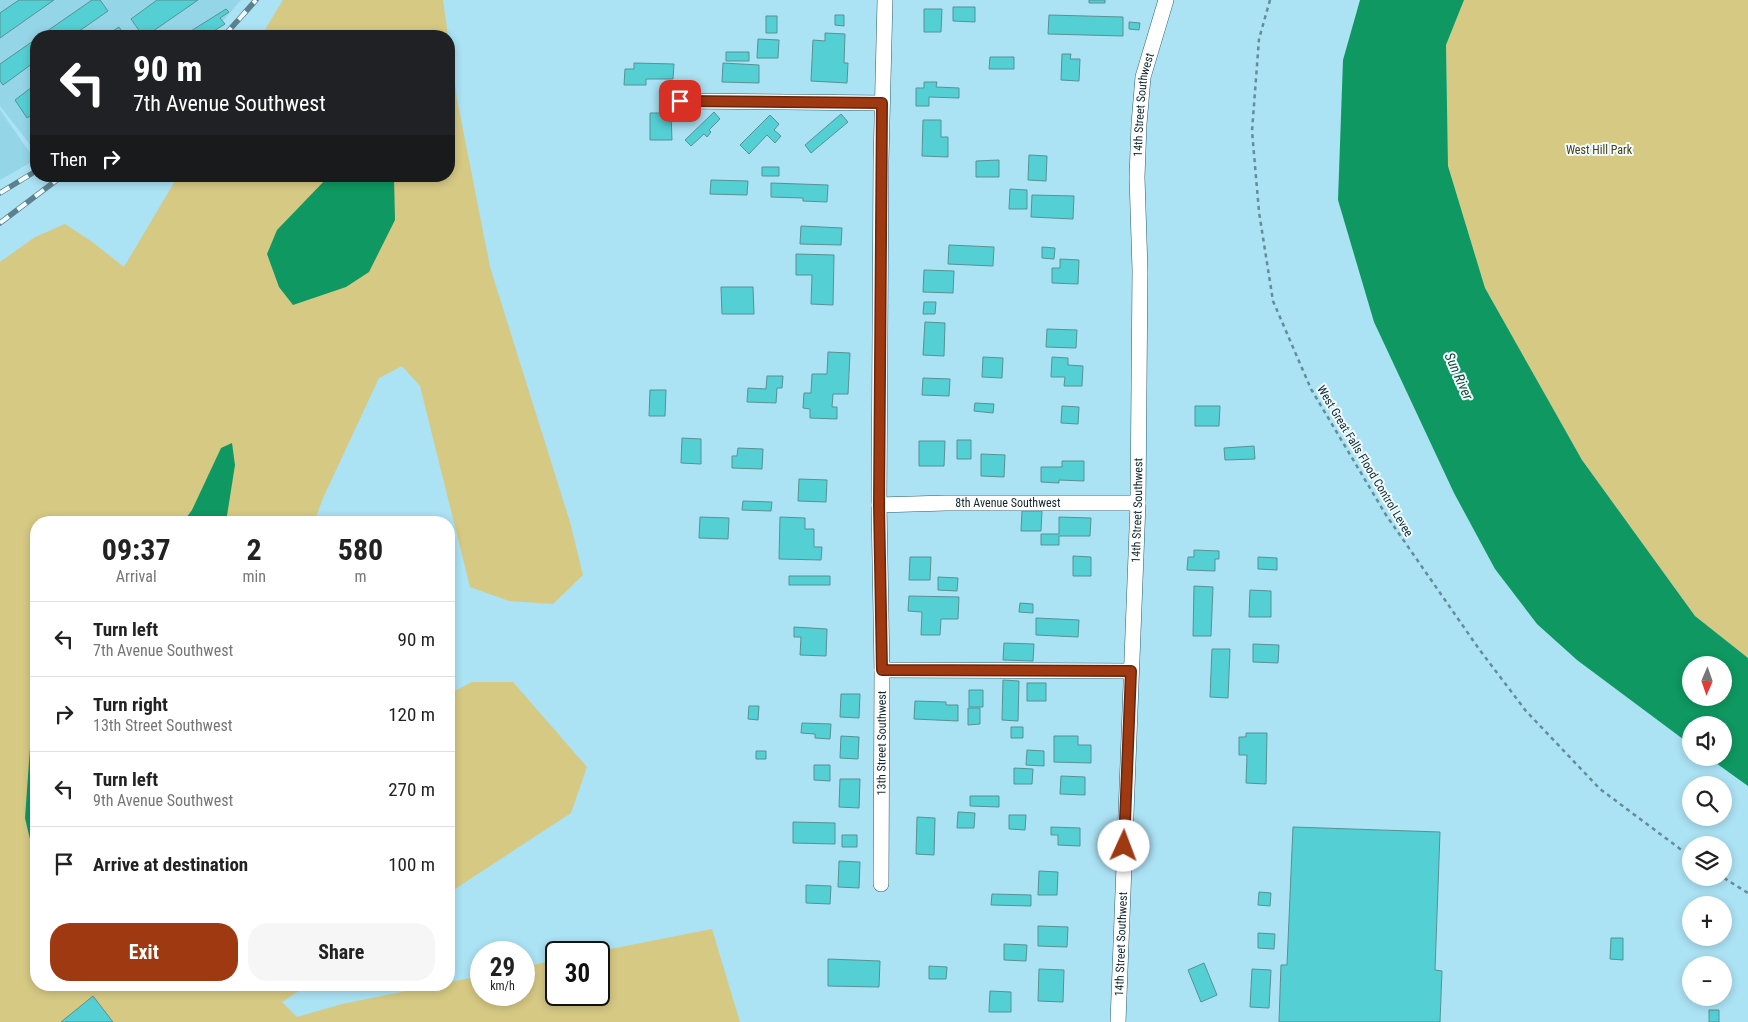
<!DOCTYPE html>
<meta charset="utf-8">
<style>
:root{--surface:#fff;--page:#f6f6f6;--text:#222;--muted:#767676;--line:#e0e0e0;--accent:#9f3912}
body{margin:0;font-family:"Roboto Condensed",sans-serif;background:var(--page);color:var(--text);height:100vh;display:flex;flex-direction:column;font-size:19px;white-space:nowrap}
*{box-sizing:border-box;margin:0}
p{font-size:16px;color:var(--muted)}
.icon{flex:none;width:28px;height:28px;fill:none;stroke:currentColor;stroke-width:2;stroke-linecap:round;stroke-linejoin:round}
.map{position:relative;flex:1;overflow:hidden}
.sheet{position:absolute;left:30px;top:516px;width:425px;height:475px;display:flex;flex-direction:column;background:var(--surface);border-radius:20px;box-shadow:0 2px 8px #0003}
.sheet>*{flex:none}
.top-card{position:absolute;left:30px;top:30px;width:425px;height:152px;border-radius:20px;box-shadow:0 2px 8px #0003;background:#202124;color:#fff;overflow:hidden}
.needle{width:32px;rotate:182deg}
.buttons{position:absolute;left:1682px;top:656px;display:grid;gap:10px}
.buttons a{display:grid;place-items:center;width:50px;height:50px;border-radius:50%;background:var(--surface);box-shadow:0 2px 8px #0003;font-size:25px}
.speed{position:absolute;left:470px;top:941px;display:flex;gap:10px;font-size:25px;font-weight:700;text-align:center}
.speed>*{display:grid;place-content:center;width:65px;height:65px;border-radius:50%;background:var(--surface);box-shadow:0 2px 8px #0003;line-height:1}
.speed small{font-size:12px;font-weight:400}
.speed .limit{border:2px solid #111;border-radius:8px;background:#fff;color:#111}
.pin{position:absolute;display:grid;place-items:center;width:42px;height:42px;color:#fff;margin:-21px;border-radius:10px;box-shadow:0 2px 8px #0006}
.me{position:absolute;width:55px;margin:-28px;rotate:2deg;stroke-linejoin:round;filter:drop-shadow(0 0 4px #0008)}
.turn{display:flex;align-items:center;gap:18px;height:105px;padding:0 20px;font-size:22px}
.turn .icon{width:65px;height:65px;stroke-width:2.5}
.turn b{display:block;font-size:35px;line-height:42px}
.then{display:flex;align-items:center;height:48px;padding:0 20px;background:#0003;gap:10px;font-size:19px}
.eta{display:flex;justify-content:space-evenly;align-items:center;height:85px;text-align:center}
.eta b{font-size:30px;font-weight:700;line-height:35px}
.button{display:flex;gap:10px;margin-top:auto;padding:10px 20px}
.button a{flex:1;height:58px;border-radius:20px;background:var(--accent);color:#fff;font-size:20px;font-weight:700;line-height:58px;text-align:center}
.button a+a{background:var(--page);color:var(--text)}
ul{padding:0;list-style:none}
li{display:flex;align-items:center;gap:15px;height:75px;padding:0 20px;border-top:1px solid var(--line)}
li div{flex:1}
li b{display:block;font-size:19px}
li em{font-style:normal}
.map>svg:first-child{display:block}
.built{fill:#95d5e8}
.green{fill:#d6c984}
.water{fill:#0f9861;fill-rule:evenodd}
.building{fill:#54cfd4;stroke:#579294}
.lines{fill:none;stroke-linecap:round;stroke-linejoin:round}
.street-casing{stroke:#275d6c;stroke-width:16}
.path{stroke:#648c99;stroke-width:2.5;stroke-dasharray:4 4;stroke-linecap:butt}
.street{stroke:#fff;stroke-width:15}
.rail-casing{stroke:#5b818e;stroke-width:5.5}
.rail{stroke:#f0fbff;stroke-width:4;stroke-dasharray:11;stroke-linecap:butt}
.route-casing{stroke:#67250c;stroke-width:12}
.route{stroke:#9f3912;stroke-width:9}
.labels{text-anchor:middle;stroke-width:4;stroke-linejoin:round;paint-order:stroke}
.street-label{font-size:12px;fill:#11272e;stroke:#f0fbff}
.park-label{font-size:12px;fill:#4a4111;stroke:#f0fbff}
.water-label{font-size:14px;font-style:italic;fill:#1a4932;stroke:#f0fbff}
</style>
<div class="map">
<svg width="1748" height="1022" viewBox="0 0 1748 1022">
<rect width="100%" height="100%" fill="#abe2f4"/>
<path class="built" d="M0 0H241L210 36H36V152L0 106Z
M0 110 35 160 0 180Z"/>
<path class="green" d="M283 0H443L448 36H261Z
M1464 0H1748V658L1695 616 1582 460 1485 288 1448 166 1446 45Z
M449 41 457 99 490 267 570 522 583 575 553 604 509 601 470 587 420 386 402 366 379 378 323 498 314 522H36V985H308L282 1002 297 1017 342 1004 436 985H449V982L481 976V995H524V967L556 960V995H599V952H595L712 929 740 1022H0V262L35 237 65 224 91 241 124 267 178 176H449Z
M472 682H513L587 767 571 813 449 893V694Z"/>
<path class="water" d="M1360 0H1464L1446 45 1448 166 1485 288 1582 460 1695 616 1748 658V786L1709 758H1724V725H1691V745L1577 660 1537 624 1495 569 1454 493 1374 322 1338 200 1343 60ZM1691 665H1724V698H1691Z
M329 176H394L395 220 369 272 346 287 293 305 279 287 267 254 277 230Z
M232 443 235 465 226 522H183L192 510 221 448Z
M36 726V855L33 852 25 818 31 734Z"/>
<path class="building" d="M19 0H54L0 38V13Z
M92 0H100L108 11 72 36H40Z
M157 0H198L146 36H143L131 19Z
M1089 0H1105V3H1089Z
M953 7H975V22L953 21Z
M226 9 229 12 220 18 225 24 206 36H183Z
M924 9H942L941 32H924Z
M835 15H844V26L835 25Z
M1049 15 1123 17V36L1048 34Z
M766 16H777V33H766Z
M1129 22 1140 23 1139 30 1129 29Z
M119 27 125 36H105Z
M825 33 845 34 844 63H848L847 83 811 81 813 40 825 41Z
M36 39V61L3 85 0 81V64Z
M758 39 779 40 778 58H757Z
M726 52H749V61H726Z
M1062 54H1071L1070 59H1080L1079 81 1061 80Z
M990 57H1014V69H989Z
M634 63 674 64 673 79H646V85H624L625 69H634Z
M723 63 759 65V83L722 82Z
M924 82H937L936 87 959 88V98L929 97V106H916V88H924Z
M36 84V112L27 118 15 100Z
M714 112 720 119 709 130 711 132 707 137 704 134 691 146 685 140Z
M650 113H671L672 140H650Z
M841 114 848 122 811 153 805 145Z
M770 115 779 124 774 130 781 136 775 143 767 135 749 154 740 145Z
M923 120H941V137H948V157L922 156Z
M36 139V153L30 143Z
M1029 155 1047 156 1046 181 1028 180Z
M999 160V177H976V161Z
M762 167H779V176H762Z
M711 180 748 181 747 195 710 194Z
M771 183 828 185 827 202 803 201V198L771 197Z
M1010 189 1027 190V209H1009Z
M1032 195 1074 196 1073 219 1031 217Z
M801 226 842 228 841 245 800 244Z
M949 245 994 247 993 266 948 264Z
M1042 247 1055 248 1054 259 1042 258Z
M796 254 834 255 833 305 811 304 812 275H796Z
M1060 259 1079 260 1078 284 1052 283V268H1060Z
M924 270 954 271 953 293 923 292Z
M721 287H753L754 314H722Z
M924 302H936L935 314H923Z
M925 322 945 323 944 356 923 355Z
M1047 329 1077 330 1076 348 1046 347Z
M828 352 850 353 848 394H833L832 407H837V419L810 418V409L803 408 804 393H811L812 374H827Z
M983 357 1003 358 1002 378 982 377Z
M1052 357 1068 358V365L1083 366 1082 386H1064L1065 377H1051Z
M767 376H783L782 388H777L776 403 747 402 748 388 766 389Z
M923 378 950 379 949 396 922 395Z
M650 390H666L665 416H649Z
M975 403 994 404 993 413 974 411Z
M1062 406 1079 407 1078 424 1061 423Z
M1195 406H1220L1219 426H1195Z
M682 438 701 439V464L681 463Z
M957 440H971V459H957Z
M919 441H945L944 466H919Z
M1254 446 1255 459 1225 460 1224 448Z
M738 448 763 449 762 469 732 468V456H737Z
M981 454 1005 455 1004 477 981 476Z
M1062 461H1084V481L1059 480V483L1041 482V467H1062Z
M799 479 827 480 826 502 798 501Z
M743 501 772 502 771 511 742 510Z
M1022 511H1042L1041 531H1021Z
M700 517 729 518 728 539 699 538Z
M780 517 805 518V529H814V547H822L821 560 779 559Z
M1059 517 1091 518 1090 536H1059V545H1041V534H1059Z
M1194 550 1219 551V559H1215V571L1187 570 1188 557H1194Z
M1073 556 1091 557V576H1073Z
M910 557H931L930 580H909Z
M1258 557 1277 558V570L1258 569Z
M789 576H830V585H789Z
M938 577 958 578 957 591 938 590Z
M1194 586 1213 587 1211 636H1193Z
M1250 590 1271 591V617H1249Z
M909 596 959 597 958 619H941L940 635H921L922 612 908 611Z
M1020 603 1033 604V613L1019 612Z
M1036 618 1079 620 1078 637 1036 635Z
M794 627 827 629 826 656 800 655 801 637H794Z
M1004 643 1034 644 1033 661 1003 660Z
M1253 644 1279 645 1278 663 1253 662Z
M1212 649H1230L1228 698 1210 697Z
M1003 680 1019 681 1018 721 1002 720Z
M1027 683H1046V701H1027Z
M969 690H983V707H969Z
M841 694H860L859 718 840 717Z
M915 701 946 702V705H958V721L914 719Z
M749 706H759L758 720 748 719Z
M968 708H980V724L968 725Z
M802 723 831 724 830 739 815 738V734L801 733Z
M1011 727H1023V738H1011Z
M1246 733H1267L1266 784 1246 783 1247 755H1239V737H1246Z
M841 736 859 737 858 759 840 758Z
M1054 736H1078V745H1091V763L1054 762Z
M1027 750 1044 751V766L1026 765Z
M756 751H766V759H756Z
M814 765H830V781L814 780Z
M1014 768 1033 769 1032 784H1014Z
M1061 776 1085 777V795L1060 794Z
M840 779H860L859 808 839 807Z
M970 796H999V807L970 806Z
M958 812 975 813 974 828H957Z
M1009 815H1026L1025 830 1009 829Z
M917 817 935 818 934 855 916 854Z
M793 822 835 823V844L793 843Z
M1051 827 1080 828V846L1058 845V835H1051Z
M1293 827 1440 832 1435 970 1442 971 1440 1022H1279L1281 965H1287Z
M842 835H857V847H842Z
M839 861 860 862 859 888 838 887Z
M1039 871 1058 872 1057 895H1038Z
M33 878H36V887H33Z
M806 885 831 886 830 904 806 903Z
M1259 892 1271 893 1270 906 1258 905Z
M992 894 1031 895V906L991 905Z
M1038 926 1068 927 1067 947 1038 946Z
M1258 933 1275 934 1274 949 1258 948Z
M1611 938H1623V960L1610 959Z
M1004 944 1027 945 1026 961 1004 960Z
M828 959 880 961 879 987 828 986Z
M1204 963 1217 995 1201 1002 1188 970Z
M929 966 947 967 946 979H929Z
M1039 969 1064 970 1063 1002 1038 1001Z
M1252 969 1271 970 1269 1008 1250 1007Z
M990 991 1011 992V1012H989Z
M93 996 113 1022H61Z
M1709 1010H1719V1022H1709Z"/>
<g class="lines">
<defs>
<g id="street">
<path d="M680 101 882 103"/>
<path id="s1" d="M879 505 946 503H1138"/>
<path d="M882 670 1131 671"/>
<path id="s2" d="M881 884 882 670 879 505 881 161 885 0"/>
<path id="s3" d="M1118 1022 1138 503 1140 270 1137 177 1139 124 1143 77 1166 0"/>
</g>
</defs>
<use href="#street" class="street-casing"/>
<path class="path" d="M1270 0 1259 39 1252 131 1259 212 1273 301 1311 389 1386 515 1479 649 1526 711 1600 789 1691 857
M1724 878 1748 893"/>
<use href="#street" class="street"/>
<defs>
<path id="rail" d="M224 36 256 0
M0 193 36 171
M0 223 62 176"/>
</defs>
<use href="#rail" class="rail-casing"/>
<use href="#rail" class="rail"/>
</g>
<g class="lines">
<defs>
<path id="route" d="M680 101 882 103 879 505 882 670 1131 671 1124 846"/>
</defs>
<use href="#route" class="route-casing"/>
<use href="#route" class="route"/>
</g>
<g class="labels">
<g class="street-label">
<text dy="4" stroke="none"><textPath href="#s3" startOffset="918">14th Street Southwest</textPath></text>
<text transform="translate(1365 461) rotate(59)" y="4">West Great Falls Flood Control Levee</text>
<text dy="4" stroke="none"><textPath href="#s1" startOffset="129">8th Avenue Southwest</textPath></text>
<text dy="4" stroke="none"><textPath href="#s3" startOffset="512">14th Street Southwest</textPath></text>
<text dy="4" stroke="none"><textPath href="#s2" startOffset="141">13th Street Southwest</textPath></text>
<text dy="4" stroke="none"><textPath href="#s3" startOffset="78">14th Street Southwest</textPath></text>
</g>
<g class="park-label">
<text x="1599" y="154">West Hill Park</text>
</g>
<g class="water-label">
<text transform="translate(1459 376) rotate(66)" y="5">Sun River</text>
</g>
</g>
</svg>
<div class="buttons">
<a><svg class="needle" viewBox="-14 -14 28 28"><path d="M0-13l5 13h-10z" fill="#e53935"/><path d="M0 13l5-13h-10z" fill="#767676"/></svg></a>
<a><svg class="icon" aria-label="sound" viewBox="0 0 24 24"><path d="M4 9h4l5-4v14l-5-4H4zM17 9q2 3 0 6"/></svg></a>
<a><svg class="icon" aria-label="search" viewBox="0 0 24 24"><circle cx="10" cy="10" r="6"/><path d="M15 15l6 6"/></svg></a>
<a><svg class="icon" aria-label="layers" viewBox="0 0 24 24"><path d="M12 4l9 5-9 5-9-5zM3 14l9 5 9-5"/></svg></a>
<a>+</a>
<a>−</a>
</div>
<div class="speed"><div>29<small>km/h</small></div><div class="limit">30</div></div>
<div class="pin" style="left:680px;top:101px;background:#d93025"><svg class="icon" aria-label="arrive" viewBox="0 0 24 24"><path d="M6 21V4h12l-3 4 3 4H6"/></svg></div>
<svg class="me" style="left:1124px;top:846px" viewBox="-20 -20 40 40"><circle r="19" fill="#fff"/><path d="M0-13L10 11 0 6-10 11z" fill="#9f3912"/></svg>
<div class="top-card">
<div class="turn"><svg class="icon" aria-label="left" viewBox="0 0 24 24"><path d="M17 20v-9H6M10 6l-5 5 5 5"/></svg><div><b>90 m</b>7th Avenue Southwest</div></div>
<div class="then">Then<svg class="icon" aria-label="right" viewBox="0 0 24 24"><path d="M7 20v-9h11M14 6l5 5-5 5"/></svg></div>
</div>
<section class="sheet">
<div class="eta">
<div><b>09:37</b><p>Arrival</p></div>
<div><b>2</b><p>min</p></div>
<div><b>580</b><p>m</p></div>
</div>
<ul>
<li><svg class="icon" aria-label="left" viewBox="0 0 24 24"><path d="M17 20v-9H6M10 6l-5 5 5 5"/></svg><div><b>Turn left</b><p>7th Avenue Southwest</p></div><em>90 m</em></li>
<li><svg class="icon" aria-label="right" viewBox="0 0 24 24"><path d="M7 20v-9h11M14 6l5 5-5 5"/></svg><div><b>Turn right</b><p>13th Street Southwest</p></div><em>120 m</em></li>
<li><svg class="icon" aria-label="left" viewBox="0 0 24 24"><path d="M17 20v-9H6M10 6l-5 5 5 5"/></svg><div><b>Turn left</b><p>9th Avenue Southwest</p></div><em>270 m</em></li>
<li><svg class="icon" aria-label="arrive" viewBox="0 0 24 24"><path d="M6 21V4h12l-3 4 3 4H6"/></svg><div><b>Arrive at destination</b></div><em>100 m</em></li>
</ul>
<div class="button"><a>Exit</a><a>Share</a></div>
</section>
</div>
